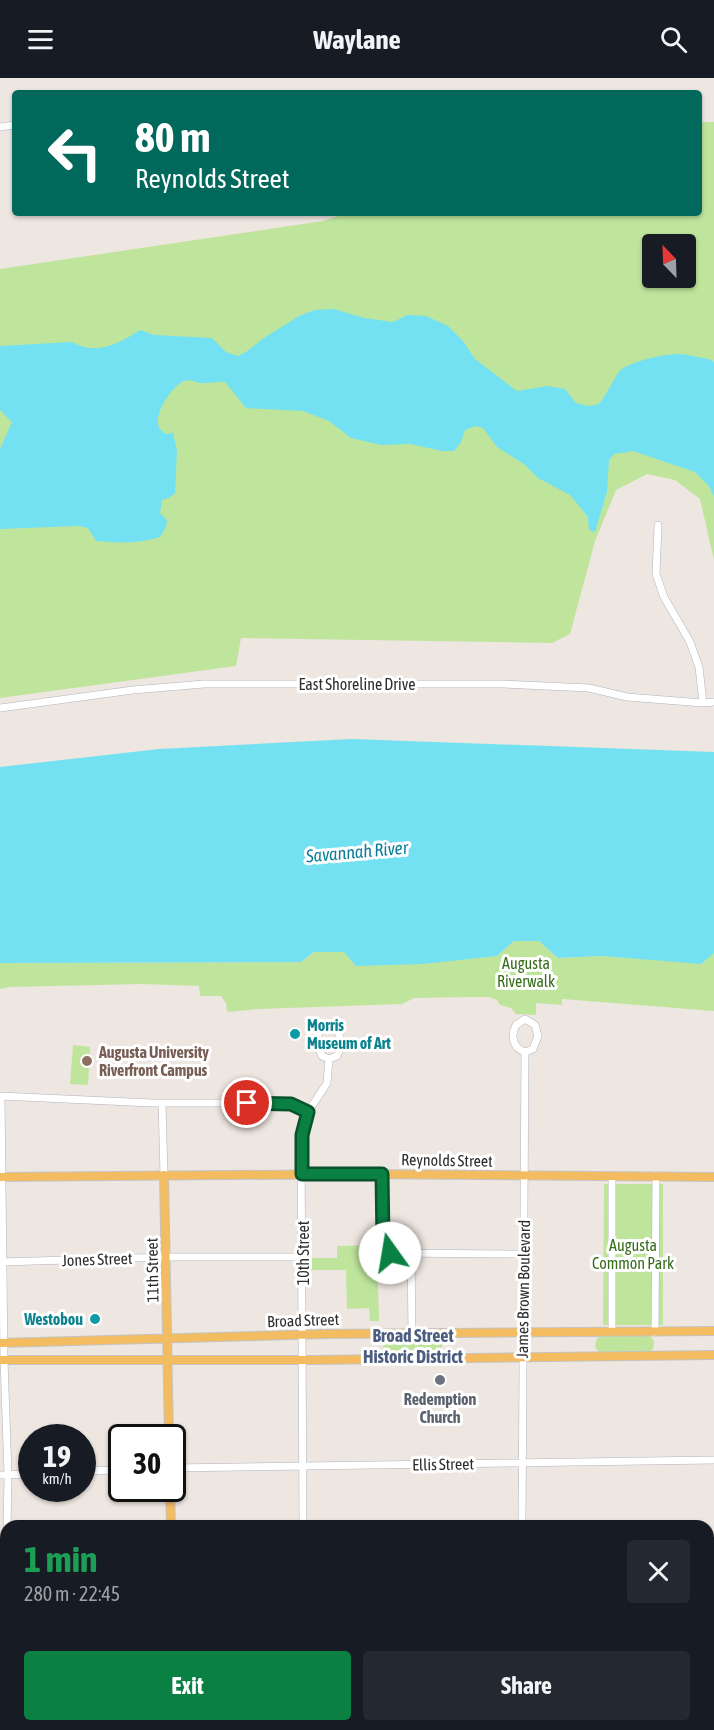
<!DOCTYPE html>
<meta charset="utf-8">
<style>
:root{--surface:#171b24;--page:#242831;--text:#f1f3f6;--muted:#9ea1a6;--accent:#0b8043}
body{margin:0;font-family:"Asap Condensed",sans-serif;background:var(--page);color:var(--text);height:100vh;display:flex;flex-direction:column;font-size:22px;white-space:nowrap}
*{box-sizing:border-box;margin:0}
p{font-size:20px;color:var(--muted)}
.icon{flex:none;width:33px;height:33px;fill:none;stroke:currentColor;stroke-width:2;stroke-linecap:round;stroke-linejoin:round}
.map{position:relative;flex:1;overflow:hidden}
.panel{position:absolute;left:0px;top:1442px;width:714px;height:212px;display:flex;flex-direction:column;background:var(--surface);border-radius:18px 18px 0 0;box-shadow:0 2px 4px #0004}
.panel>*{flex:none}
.banner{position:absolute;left:12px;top:12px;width:690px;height:126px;border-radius:6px;box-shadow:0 2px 4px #0004;background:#00695c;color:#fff;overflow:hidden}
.needle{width:39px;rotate:337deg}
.buttons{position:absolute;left:642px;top:156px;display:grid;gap:12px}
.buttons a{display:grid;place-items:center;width:54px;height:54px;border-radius:6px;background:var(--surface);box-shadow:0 2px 4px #0004;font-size:30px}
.speed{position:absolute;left:18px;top:1346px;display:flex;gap:12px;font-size:30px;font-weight:700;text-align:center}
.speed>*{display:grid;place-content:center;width:78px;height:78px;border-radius:50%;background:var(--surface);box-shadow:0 2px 4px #0004;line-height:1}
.speed small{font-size:15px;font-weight:400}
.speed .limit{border:3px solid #111;border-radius:9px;background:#fff;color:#111}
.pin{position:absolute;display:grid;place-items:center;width:51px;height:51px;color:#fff;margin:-26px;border:3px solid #fff;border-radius:50%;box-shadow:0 2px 6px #0007}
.me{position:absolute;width:66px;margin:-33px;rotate:347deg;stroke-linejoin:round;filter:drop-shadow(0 0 4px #0008)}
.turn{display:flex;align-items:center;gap:21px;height:126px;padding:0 24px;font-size:27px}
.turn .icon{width:78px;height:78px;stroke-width:2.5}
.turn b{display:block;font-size:42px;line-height:51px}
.round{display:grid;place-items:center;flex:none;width:63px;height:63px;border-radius:6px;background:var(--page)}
.head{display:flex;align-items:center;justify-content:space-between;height:102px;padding:0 24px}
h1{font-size:36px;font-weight:700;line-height:45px;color:#1e9e55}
.primary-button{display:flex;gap:12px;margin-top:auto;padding:12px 24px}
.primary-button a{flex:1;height:69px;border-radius:6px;background:var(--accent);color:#fff;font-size:24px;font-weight:700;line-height:69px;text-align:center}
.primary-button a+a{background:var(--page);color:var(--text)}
header{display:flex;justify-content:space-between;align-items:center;height:78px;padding:0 24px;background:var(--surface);font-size:27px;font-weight:700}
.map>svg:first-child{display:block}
.green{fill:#bfe59c;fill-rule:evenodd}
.water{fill:#73e1f1}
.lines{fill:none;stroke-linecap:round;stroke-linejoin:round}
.minor-casing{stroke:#b0b4bd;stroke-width:8}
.major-casing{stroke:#c4c4c4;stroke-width:10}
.highway-casing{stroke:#c4c4c4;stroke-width:10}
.minor{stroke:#fff;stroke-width:7}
.major{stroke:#f3bc61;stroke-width:8}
.highway{stroke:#ff8a5a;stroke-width:9}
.route-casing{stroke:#07532c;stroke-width:15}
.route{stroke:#0b8043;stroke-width:10}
.culture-dot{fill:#0f9aa8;stroke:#fff;stroke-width:2}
.education-dot{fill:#8d6e63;stroke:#fff;stroke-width:2}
.worship-dot{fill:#6b7280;stroke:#fff;stroke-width:2}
.labels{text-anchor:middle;stroke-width:6;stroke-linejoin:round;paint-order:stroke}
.street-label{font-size:16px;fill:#2d2d2d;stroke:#fff}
.park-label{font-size:16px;fill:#376d1a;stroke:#fff}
.culture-label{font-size:16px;font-weight:bold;fill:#0d838f;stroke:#fff;text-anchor:start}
.education-label{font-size:16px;font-weight:bold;fill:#785e54;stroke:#fff;text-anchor:start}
.worship-label{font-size:16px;font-weight:bold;fill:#5b616d;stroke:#fff}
.water-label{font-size:18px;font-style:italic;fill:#0c7e9b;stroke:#fff}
.neighbourhood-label{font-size:18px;font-weight:bold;fill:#4c5d7f;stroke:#fff}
</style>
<header><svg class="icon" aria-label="menu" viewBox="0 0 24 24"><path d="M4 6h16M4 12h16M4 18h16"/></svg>Waylane<svg class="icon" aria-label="search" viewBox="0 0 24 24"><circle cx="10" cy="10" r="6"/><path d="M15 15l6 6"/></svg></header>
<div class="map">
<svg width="714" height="1652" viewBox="0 0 714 1652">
<rect width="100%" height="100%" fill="#eee6e0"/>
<path class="green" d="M699 44H714V482L700 421 675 402 647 396 616 412 595 463 570 556 552 565 241 560 236 588 0 620V191L323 143 348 135H699ZM652 166H686V200H652Z
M714 862V933L562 921V927L536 925V937L516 936 511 930 500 927 497 922 489 919H469L414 920 402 926 258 931 227 934 226 925 221 918H200L199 908 141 906 10 909 0 911V885L301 884 314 874H345L356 888 497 878 514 863H539L558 880 602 878Z
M73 967 90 969 88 1007 70 1006Z
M604 1106H663V1247H603Z
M377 1167 379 1243H370L369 1230 347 1231 346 1192H311V1180H337V1168Z
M646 1257 651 1259 654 1263 653 1271 649 1274 602 1275 597 1272 595 1268 597 1260 602 1258Z
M434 1259 439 1261 443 1265 441 1273 437 1276 390 1277 385 1274 383 1270 385 1262 390 1260Z"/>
<path class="water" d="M334 231 364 240 393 244 407 237 426 238 448 248 463 263 475 281 517 313 547 308 565 311 576 325 588 328 599 326C607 316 612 304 619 294 626 284 667 275 680 276 691 277 702 280 712 282L714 285V419L709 408 695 394 633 373 614 376 609 382 607 414 595 454 589 452 588 439 570 417 538 400 524 386 497 369 483 350 475 348 465 352 461 364 454 373H442L410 366 381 367 351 360 329 343 303 333 246 330 225 304C217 303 208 306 200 305 193 304 189 300 182 304 171 311 157 331 158 345 158 350 162 353 166 356L173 355 177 373 175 415 169 420 162 422 160 435 167 442 166 449 160 459C139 466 118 465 96 463L88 450 78 448 0 451V371L12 344 0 332V268L72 264C96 278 118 266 140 252L154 257 212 260 226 274 238 278 246 274 264 260 299 238 315 232Z
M352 661 714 674V875L701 886 602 878 558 880 539 863H514L497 878 423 886 356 888 344 874H314L301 884 0 885V689L159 671Z"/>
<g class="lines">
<defs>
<path id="minor" d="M0 49 15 47
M658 447 656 496 664 519 690 564 699 589 703 625
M0 630 133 612 204 606H502L589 610 627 619 703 625 714 624
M525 941 535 947 538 958 533 971 525 974C513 970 510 958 516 947Z
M329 949 338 954 342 965 337 978 329 981 322 978 316 965 319 954Z
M0 1018 152 1025H283L296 1027 308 1034
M1 1018 4 1282 8 1397 7 1448
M162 1025 164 1097
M382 1096 383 1162 385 1170 390 1175 523 1176
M411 1176 412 1255
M2 1184 167 1179H303
M612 1254V1098
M655 1254 656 1098
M172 1390 714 1382
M82 1393 122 1392
M0 1397 32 1396
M303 1448 301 1057 308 1034 327 1005 329 981
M522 1448 525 974
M6 1476V1505
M708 1642H714
M0 1648 216 1647
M4 1652 6 1571
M302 1652V1647
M518 1652V1647"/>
<path id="major" d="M164 1097 169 1359
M0 1099 359 1096 714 1099
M0 1265 325 1256 714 1253
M0 1282H317L714 1277
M170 1410 171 1448
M708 1485H714
M708 1510H714
M174 1647V1652"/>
<path id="highway" d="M0 1498H6
M0 1519H6"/>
</defs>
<use href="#minor" class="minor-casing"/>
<use href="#major" class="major-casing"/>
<use href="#highway" class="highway-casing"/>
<use href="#minor" class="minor"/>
<use href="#major" class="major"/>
<use href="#highway" class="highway"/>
</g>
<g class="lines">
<defs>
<path id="route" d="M247 1025 291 1026 308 1034 302 1057V1096H382L383 1162 385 1170 390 1175"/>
</defs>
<use href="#route" class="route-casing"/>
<use href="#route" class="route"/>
</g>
<g class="culture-dot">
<circle cx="295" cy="956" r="6"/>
<circle cx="95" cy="1241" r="6"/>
</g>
<circle class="education-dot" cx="87" cy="983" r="6"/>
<circle class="worship-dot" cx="440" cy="1302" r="6"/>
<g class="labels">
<g class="street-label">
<text x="357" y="612">East Shoreline Drive</text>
<text transform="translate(447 1082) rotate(1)" y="6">Reynolds Street</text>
<text transform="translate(303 1175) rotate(-90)" y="6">10th Street</text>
<text transform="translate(97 1181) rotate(-2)" y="6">Jones Street</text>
<text transform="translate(152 1192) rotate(-91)" y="6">11th Street</text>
<text transform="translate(523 1211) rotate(-89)" y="6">James Brown Boulevard</text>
<text transform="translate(303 1242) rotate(-2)" y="6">Broad Street</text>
<text transform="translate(443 1386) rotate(-1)" y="6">Ellis Street</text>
</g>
<g class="park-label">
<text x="526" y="891">Augusta<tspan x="526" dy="18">Riverwalk</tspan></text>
<text x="633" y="1173">Augusta<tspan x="633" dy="18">Common Park</tspan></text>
</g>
<g class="culture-label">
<text x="307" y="953">Morris<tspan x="307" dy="18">Museum of Art</tspan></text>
<text x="83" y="1247" text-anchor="end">Westobou</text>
</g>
<g class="education-label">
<text x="99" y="980">Augusta University<tspan x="99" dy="18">Riverfront Campus</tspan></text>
</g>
<g class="worship-label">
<text x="440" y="1327">Redemption<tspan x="440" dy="18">Church</tspan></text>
</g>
<g class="water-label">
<text transform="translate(357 774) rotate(-5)" y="6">Savannah River</text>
</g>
<g class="neighbourhood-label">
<text x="413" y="1264">Broad Street<tspan x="413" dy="21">Historic District</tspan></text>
</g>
</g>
</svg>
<div class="buttons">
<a><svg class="needle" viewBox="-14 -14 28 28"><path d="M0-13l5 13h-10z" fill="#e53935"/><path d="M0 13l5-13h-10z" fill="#9ea1a6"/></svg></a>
</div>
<div class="speed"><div>19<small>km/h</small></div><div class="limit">30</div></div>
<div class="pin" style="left:247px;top:1025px;background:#d93025"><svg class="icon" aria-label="arrive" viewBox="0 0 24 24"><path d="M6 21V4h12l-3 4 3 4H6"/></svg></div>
<svg class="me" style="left:390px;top:1175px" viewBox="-20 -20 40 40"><circle r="19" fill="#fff"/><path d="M0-13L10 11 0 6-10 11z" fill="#0b8043"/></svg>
<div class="banner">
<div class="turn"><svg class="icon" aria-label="left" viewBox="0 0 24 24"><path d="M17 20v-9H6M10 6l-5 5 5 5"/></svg><div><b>80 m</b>Reynolds Street</div></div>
</div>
<section class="panel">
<div class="head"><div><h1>1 min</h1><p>280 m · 22:45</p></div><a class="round"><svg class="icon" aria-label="close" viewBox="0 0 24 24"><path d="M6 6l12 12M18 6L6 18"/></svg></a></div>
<div class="primary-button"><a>Exit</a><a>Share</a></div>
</section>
</div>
